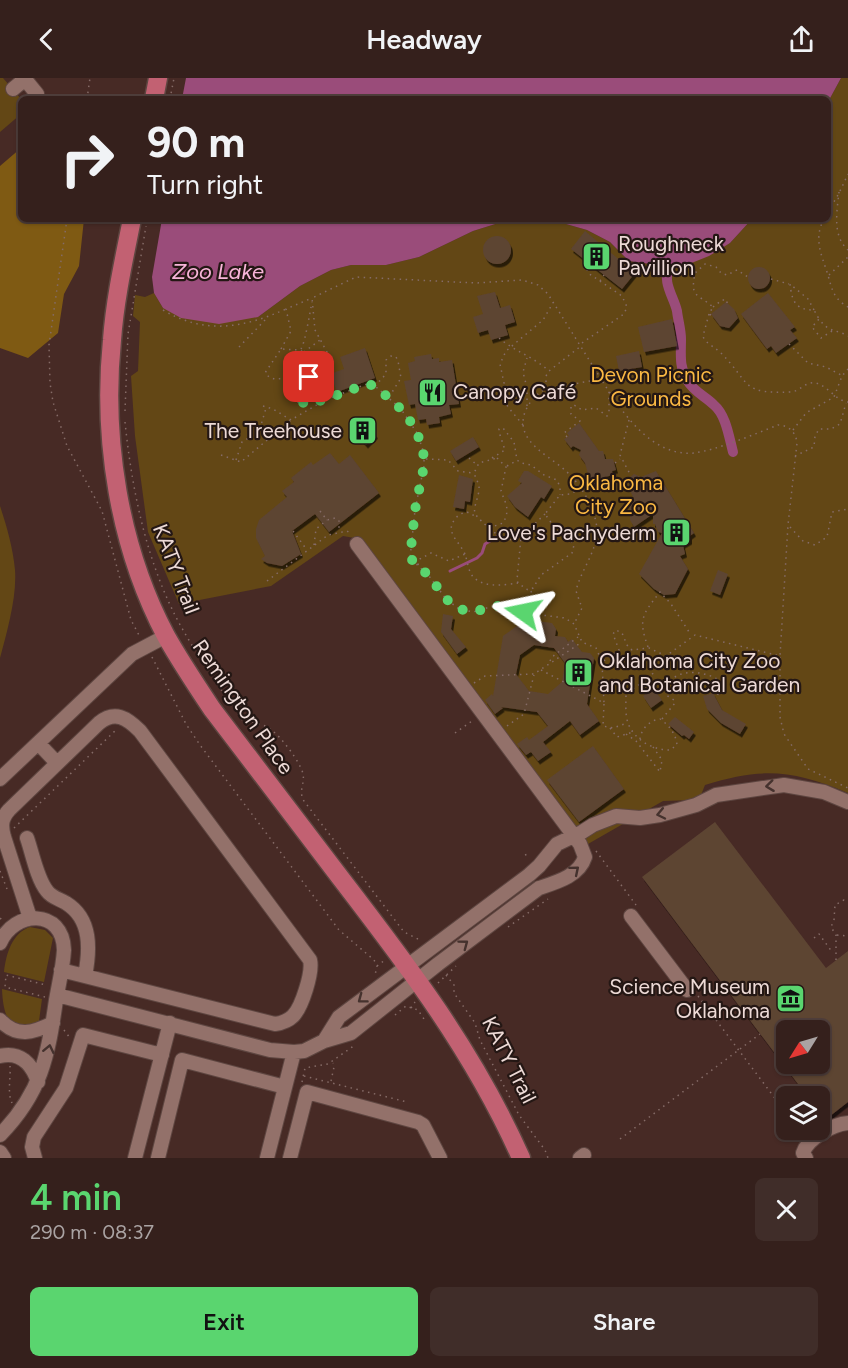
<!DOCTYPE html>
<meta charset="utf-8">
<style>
:root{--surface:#35201c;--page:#402d29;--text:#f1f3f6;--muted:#aaa3a3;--line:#4f3e3b;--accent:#5ad56f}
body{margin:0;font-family:Figtree,sans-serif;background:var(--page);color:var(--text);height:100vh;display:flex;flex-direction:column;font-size:22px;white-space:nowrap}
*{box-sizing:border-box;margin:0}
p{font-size:20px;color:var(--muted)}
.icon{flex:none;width:33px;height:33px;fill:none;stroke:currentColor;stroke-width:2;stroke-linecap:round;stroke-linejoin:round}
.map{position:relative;height:1080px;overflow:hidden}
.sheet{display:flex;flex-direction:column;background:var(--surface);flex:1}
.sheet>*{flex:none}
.top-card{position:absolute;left:18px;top:18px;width:813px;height:126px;border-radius:9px;box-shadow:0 2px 4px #0004,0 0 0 2px var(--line);background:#35201c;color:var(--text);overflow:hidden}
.needle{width:39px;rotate:233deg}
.buttons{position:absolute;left:776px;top:942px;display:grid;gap:12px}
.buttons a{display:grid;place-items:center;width:54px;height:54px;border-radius:9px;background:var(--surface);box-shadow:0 2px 4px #0004,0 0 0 2px var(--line);font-size:30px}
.pin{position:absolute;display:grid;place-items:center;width:51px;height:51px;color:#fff;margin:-26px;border-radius:12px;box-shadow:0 3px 9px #0006}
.me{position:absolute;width:66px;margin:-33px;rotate:282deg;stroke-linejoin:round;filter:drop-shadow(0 0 4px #0008)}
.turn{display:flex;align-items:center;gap:21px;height:126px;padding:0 30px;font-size:27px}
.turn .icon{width:78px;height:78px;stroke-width:2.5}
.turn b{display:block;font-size:42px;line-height:51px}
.round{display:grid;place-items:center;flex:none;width:63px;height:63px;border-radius:9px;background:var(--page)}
.overview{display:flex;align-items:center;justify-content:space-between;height:102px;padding:0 30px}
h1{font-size:36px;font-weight:600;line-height:45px;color:var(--accent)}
.action{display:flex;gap:12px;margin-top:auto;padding:12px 30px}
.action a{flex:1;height:69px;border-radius:9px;background:var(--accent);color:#111;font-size:24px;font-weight:600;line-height:69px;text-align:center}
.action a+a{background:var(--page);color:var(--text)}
header{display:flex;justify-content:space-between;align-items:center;height:78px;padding:0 30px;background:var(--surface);font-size:27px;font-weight:600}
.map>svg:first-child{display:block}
.green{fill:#634715}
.forest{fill:#7f5a13}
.water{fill:#9a4c7a}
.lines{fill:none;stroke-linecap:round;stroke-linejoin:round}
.stream{stroke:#9a4c7a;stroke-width:3}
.canal{stroke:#9a4c7a;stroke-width:10}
.building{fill:#5d4433;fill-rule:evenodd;filter:url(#shadow)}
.minor-casing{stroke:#5e4641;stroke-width:16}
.major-casing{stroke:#5e4641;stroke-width:21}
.path{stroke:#856b67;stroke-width:1.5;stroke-dasharray:1.5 4.5;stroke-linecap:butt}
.minor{stroke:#93716a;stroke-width:14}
.major{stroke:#c26172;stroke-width:18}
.oneway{stroke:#45322e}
.route{stroke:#5ad56f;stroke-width:10;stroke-dasharray:0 18}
.labels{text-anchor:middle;stroke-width:4.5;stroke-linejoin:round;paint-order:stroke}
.poi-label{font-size:21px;fill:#eddad6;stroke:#241714;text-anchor:start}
.park-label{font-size:21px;fill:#fab843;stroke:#241714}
.street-label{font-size:21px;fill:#eddad6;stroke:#241714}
.water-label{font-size:22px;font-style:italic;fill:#f8b5d9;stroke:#241714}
</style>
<header><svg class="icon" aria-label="back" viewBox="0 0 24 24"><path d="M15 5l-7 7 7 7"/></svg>Headway<svg class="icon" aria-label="share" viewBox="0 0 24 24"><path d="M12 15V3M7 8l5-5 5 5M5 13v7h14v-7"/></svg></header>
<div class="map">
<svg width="848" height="1080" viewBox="0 0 848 1080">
<defs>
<filter id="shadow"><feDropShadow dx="2" dy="3.5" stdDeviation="0" flood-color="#0009"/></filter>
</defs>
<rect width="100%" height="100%" fill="#472a25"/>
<path class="green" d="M0 0H3L21 21V36L0 54Z
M841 0H848V715C793 692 762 689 705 707L701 717 693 722 663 723 588 766 360 461 343 458 271 508 179 526 148 454 135 358 131 298 138 293 140 244 133 238 135 217 145 219 154 215 163 230 258 239 300 208 331 192 351 187H386L419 179 473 153 505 143 552 142 587 152 610 164 629 183 679 190 730 165 752 141H828V24Z
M0 428C7 449 13 470 15 492 17 519 7 554 0 580Z
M30 849 45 852 53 860 44 904 4 894C6 876 12 855 30 849Z
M2 911 42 921 39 943C9 960 3 936 2 911Z"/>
<path class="forest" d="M21 70V141H84L79 188 64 216 58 255 28 280 0 270V88Z"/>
<path class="water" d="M186 0H841L828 24V21H182Z
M162 141H752L730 165 709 178 679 190 629 183 610 164 587 152 552 142 505 143 473 153 419 179 386 187H351L331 192 300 208 258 239 219 246 181 240 163 230 154 215 152 199Z"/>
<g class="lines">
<path class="stream" d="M450 493 477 480 482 475 485 466 500 457"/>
<path class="canal" d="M670 189C661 203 674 219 677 233 678 242 681 252 681 261 681 276 679 289 687 302 694 314 705 318 714 327 726 337 729 359 733 374"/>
</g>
<path class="building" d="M585 153 635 195 622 211 571 171Z
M483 172a14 14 0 1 1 28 0a14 14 0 1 1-28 0Z
M748 200a11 11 0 1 1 22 0a11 11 0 1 1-22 0Z
M495 214 500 230 510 227 515 244 505 247 508 257 491 262 488 252 478 255 473 239 483 236 477 218Z
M768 215 795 249 790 252 797 260 776 275 771 268 767 271 741 236Z
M726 224 734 231 738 240 729 250 720 248 711 236Z
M672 241 677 268 644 274 638 249Z
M365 270 375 300 337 314 330 296 344 291 340 279Z
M639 273 642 289 619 293 616 278Z
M431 276 432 281 439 280V284L452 282 459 326 449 327 451 336 439 339 440 345 427 347 426 341 418 342 415 326 409 327 404 303 411 302 408 285 415 283 414 279Z
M359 339 376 357 366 367 349 349Z
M579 345 599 373H603L605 381H613L616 392 612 393 613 397 605 399 606 404 591 407 585 385 579 377 581 372 573 368 571 370 564 361 569 358 567 355Z
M473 359 479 369 456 383 450 373Z
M330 375 339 386 350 377 379 415 329 454 315 436 292 453 301 476 282 488 267 485 261 481 265 478 256 460V451L259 442 287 419 282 413 294 404 291 400 311 384 313 387Z
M524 393H528L552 408 544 421 541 419 528 439 515 429 507 418 522 405 518 403Z
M656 393 694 455 690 458V463L683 467 685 476 680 478 688 491 675 516 664 517 654 511 639 496 662 455 658 454 655 446H653V436L634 449 630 442V424L634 421 630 413 629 400 634 396 641 399Z
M459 397 473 401 470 424 465 423 464 431 453 429Z
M718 492 728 496 720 517 710 513Z
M443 536 453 538 451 551 466 569 457 576 441 554Z
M536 543 552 545 556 551 555 558 565 559 568 564 572 561 582 574 590 575 594 580 587 626 599 643 580 657 570 643 543 664 551 674 538 683 531 674 526 677 517 666 527 659 529 662 548 648 537 634 501 629 503 630 495 636 485 622 492 616 493 618 503 558 520 546 535 548ZM534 567 554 570 565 585 562 604 548 616 529 613 516 596 520 577Z
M653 610 662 622 651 630 643 618Z
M713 615 722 632 746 646 740 656 721 645 707 631 703 618Z
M675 639 694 654 689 661 684 657 682 658 668 646Z
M593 668 624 711 579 744 547 702Z
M715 744 826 890 848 873V1024L825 1042 819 1034V1018H807L642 799ZM786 952H819V986H786Z"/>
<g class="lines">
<defs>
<path id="minor" d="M24 0 37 16
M13 11 25 1
M38 665 57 685
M0 701 132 576 166 558
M27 760C32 774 37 801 47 813 52 820 60 821 66 825 92 841 90 872 85 898
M631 838 687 912
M30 840 4 759C1 748 1 741 9 732L99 645C115 632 127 640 140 653L310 882C313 894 302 929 293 938 288 943 282 945 275 946L61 892
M0 865C14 832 63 830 64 872 63 889 59 905 56 922 48 979 41 1015 0 1057
M57 917 270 972 294 974 304 973 324 963 351 955 438 886 539 810C557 804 579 798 585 779L580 766 357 466
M0 942C17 960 33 955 53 945
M324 963 339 939 529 797 539 788 557 766 582 754 593 747 616 738 640 740 660 737 696 727 716 717 784 707 824 714 848 724
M0 978C20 973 32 986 38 1004
M0 1074 4 1080
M35 1080 32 1069 34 1059 66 1010 83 957 162 977
M135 1080 170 945
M158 1080 182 982 285 1009
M267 1080 294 974
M290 1080 307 1014 418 1044 423 1047 440 1080
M580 1080 584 1077
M806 1080 803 1075C807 1061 833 1046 848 1045"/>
<path id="major" d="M154 21 158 0
M132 141C124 181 115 221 112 262 102 361 119 469 166 558 180 583 196 607 212 631 254 686 296 742 339 798 409 889 474 974 521 1080"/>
</defs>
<use href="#minor" class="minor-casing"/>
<use href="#major" class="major-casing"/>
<path class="path" d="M87 21 90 0
M170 21 174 0
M840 113 848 96
M839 114C837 133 832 158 848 172
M828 134 838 117
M67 141 49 267 50 305 53 324 67 368 102 433 131 542 140 559
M824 141C813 161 822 178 828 197 832 212 834 221 848 229
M829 197 848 179
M771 201 789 206
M600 203 604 197
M713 229 722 222H727V225
M163 232C205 257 243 250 286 231
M814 232 808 221 790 206C792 223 795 232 814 232L819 241
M709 236 703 258 704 261C709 267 716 270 722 276 751 306 741 316 790 314 800 314 805 303 816 305 828 308 836 323 848 324
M711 237 709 236 713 229C697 215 690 220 695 195L705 186 716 189 721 195 727 197 737 192 748 199
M832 253 821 260 812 249 819 241C829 255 836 251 848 258
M499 260C514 273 534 279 549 293
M582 265 624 236 627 229 622 218 588 195 586 188 589 185
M789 266 808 285 826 289 841 297
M239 269 267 240
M281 271 291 253 286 231 312 220
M301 271C305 265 310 234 312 224
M304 274 320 262
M375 308 386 296V282L391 278 396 279 398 283 401 300 389 319
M546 310V298L549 293 581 268
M321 323 316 321 301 326 296 323 309 302 306 297C290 291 278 310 265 295L281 271 300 272 319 285 322 284 327 274 315 252 312 220 356 199 476 205 522 202 538 207 548 216 601 301 546 311C537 315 529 324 525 334 514 365 552 378 569 396 582 409 592 426 596 444 601 470 581 490 576 513L582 530 574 546
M263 328 273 331 291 342 325 322 367 306 375 308 401 331 417 355 424 375V388L415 432 410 480 429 498 446 521 459 531 473 534 490 529 505 528 533 536 565 540 574 546 582 564 596 570 602 584 619 572 613 556 616 552 622 555 627 567 632 572 649 570 666 578 695 557 780 578 788 447 797 365C796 354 788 347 778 347 755 356 717 372 694 375 651 379 621 333 601 301
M527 328V310L523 294 527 280
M125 333 128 256 146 148
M629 342 620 377 631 398
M125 344C132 412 146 482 178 543 197 578 220 610 243 643 252 644 262 645 270 651 280 657 301 685 303 696 305 706 298 713 304 723L404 854 420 862
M523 347 508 329 503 319 504 305 500 286 506 273 543 242 553 225
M793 352 806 335 834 319 842 298 848 291
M567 359 564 355 580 343 571 336V328L574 327 582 332 596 330 607 338 609 335V313
M221 377 241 384 291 342
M795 378 814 369 815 358 819 351H831L840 346 846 325
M469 380 477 387
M492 380 505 372 499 354V351L503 350 514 364 517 382 521 385 531 387 544 397 557 402 560 409V417
M497 380 506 389 501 413C505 425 511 431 503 445L489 450C469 432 474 436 479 413 480 407 476 401 474 395L479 385Z
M426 381 448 382 458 393 472 395
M236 382 242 364 259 354 266 330
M615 385 620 381
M507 388 516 383
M320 433 327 442 335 440 339 443V453
M545 436 521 459 517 502 518 505 528 512 533 510 541 497 572 475 574 467 568 459 557 453 545 436 560 417 570 416 580 411
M790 449 803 463 815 467 827 459 832 434 848 431
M490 450 500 460 519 463
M293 453 307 472
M314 467 316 451 327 442
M465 476C458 461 441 452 460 436L467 434 475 438
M418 487 420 481 431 475 449 483 465 476C467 482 468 490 471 496 481 511 503 507 518 505
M267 503 328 457 347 453 351 456
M531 513 539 537
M648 569C638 541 642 537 660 514L671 526 691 557
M152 579 186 646 200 667 339 852 374 882 377 888 375 897
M780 579V639L784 656 808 691 848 710
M550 583 552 579 578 559
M541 592 604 625 602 585
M474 605 485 598 534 596 582 564
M604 626 603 648 613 650 627 645
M662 641 675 625 674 622 666 617C666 590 700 591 717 601L721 609 716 621
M507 648 524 636 534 597
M610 650 617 659 633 654
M455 655 472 643
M626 656 636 663 660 694 662 682 653 669
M640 661C641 651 650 642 660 641 669 647 676 656 677 667L670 672C653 672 634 662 628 645 625 637 626 625 626 616L650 599 666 579
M14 750 117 651
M596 773 636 827
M525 777 528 776
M0 793 7 811
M0 841 5 838
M508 849 548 821
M837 857 848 858
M814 860 819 856 830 871 835 872
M836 882V857L831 849 834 842 835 827 844 822 848 824
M377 888 385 882
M446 897 454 907V915L475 945 480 962 519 1037 545 1072 548 1080
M438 905 456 888
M698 918 786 1035
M45 919 5 909 6 897 46 907
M411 930 415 924
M395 937 406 928 418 932 424 941
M64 952 70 960
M10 988C11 999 7 1015 12 1025
M304 998 407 1024
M331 1003 334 989 333 985
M302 1004 305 990 328 986 355 967
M620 1061 760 956"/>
<use href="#minor" class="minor"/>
<use href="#major" class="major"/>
</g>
<defs><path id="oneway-chevron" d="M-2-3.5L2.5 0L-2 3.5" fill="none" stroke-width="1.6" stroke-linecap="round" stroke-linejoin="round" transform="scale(1.5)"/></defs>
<g class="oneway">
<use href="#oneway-chevron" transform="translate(770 708) rotate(173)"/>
<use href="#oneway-chevron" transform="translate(661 736) rotate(168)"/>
<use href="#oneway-chevron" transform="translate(575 792) rotate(-40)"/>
<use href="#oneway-chevron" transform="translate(464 866) rotate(-37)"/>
<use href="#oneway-chevron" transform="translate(362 921) rotate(143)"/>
<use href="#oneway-chevron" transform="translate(49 971) rotate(-78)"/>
</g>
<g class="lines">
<path class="route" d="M309 299 297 320 296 323 299 326 316 321 321 323 367 306 375 308 401 331 413 347 423 369 424 388 415 432 410 480 429 498 446 521 459 531 473 534 496 528H505L523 534"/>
</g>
<defs>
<symbol id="building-square" viewBox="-11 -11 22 22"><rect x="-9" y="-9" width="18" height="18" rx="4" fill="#5ad56f" stroke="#241714"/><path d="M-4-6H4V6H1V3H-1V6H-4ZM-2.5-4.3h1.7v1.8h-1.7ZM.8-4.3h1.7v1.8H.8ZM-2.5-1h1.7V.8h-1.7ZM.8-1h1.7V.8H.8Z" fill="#111"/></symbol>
<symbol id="restaurant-square" viewBox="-11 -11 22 22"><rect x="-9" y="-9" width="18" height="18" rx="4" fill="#5ad56f" stroke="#241714"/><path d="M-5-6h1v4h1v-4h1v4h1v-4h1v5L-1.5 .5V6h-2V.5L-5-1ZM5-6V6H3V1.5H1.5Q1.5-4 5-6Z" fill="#111"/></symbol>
<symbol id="museum-square" viewBox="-11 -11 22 22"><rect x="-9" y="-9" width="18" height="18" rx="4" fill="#5ad56f" stroke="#241714"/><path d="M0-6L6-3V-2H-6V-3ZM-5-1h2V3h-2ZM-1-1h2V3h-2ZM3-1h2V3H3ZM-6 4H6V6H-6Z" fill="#111"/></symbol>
</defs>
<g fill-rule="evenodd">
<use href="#building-square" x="580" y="162" width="33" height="33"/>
<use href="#restaurant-square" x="416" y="298" width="33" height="33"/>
<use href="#building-square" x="346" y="336" width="33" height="33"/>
<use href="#building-square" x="660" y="438" width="33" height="33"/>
<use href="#building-square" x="562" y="578" width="33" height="33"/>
<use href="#museum-square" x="774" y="904" width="33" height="33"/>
</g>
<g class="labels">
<g class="poi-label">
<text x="618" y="173">Roughneck<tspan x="618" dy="24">Pavillion</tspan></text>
<text x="453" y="321">Canopy Café</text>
<text x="342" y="360" text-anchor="end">The Treehouse</text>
<text x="656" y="462" text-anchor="end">Love's Pachyderm</text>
<text x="599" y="590">Oklahoma City Zoo<tspan x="599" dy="24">and Botanical Garden</tspan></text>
<text x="770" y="916" text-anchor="end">Science Museum<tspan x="770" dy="24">Oklahoma</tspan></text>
</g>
<g class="park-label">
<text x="651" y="304">Devon Picnic<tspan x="651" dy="24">Grounds</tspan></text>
<text x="616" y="412">Oklahoma<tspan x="616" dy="24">City Zoo</tspan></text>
</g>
<g class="street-label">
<text transform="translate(176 491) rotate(69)" y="7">KATY Trail</text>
<text transform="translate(243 629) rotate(55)" y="7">Remington Place</text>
<text transform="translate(509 982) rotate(63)" y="7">KATY Trail</text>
</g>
<g class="water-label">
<text x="218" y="201">Zoo Lake</text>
</g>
</g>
</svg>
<div class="buttons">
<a><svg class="needle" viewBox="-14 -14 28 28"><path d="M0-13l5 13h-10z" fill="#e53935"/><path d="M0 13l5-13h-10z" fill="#aaa3a3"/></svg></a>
<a><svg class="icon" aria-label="layers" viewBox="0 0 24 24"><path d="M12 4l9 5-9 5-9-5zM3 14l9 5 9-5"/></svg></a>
</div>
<div class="pin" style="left:309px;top:299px;background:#d93025"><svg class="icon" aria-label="arrive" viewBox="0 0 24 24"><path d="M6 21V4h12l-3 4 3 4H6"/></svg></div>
<svg class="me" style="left:523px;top:534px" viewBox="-20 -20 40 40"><path d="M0-17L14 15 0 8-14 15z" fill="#5ad56f" stroke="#fff" stroke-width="4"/></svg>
<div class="top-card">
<div class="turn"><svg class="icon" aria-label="right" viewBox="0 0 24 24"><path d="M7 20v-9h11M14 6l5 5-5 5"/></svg><div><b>90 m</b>Turn right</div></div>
</div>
</div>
<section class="sheet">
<div class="overview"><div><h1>4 min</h1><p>290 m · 08:37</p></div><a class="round"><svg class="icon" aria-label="close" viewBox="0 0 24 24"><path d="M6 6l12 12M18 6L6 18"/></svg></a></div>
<div class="action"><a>Exit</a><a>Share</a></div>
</section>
